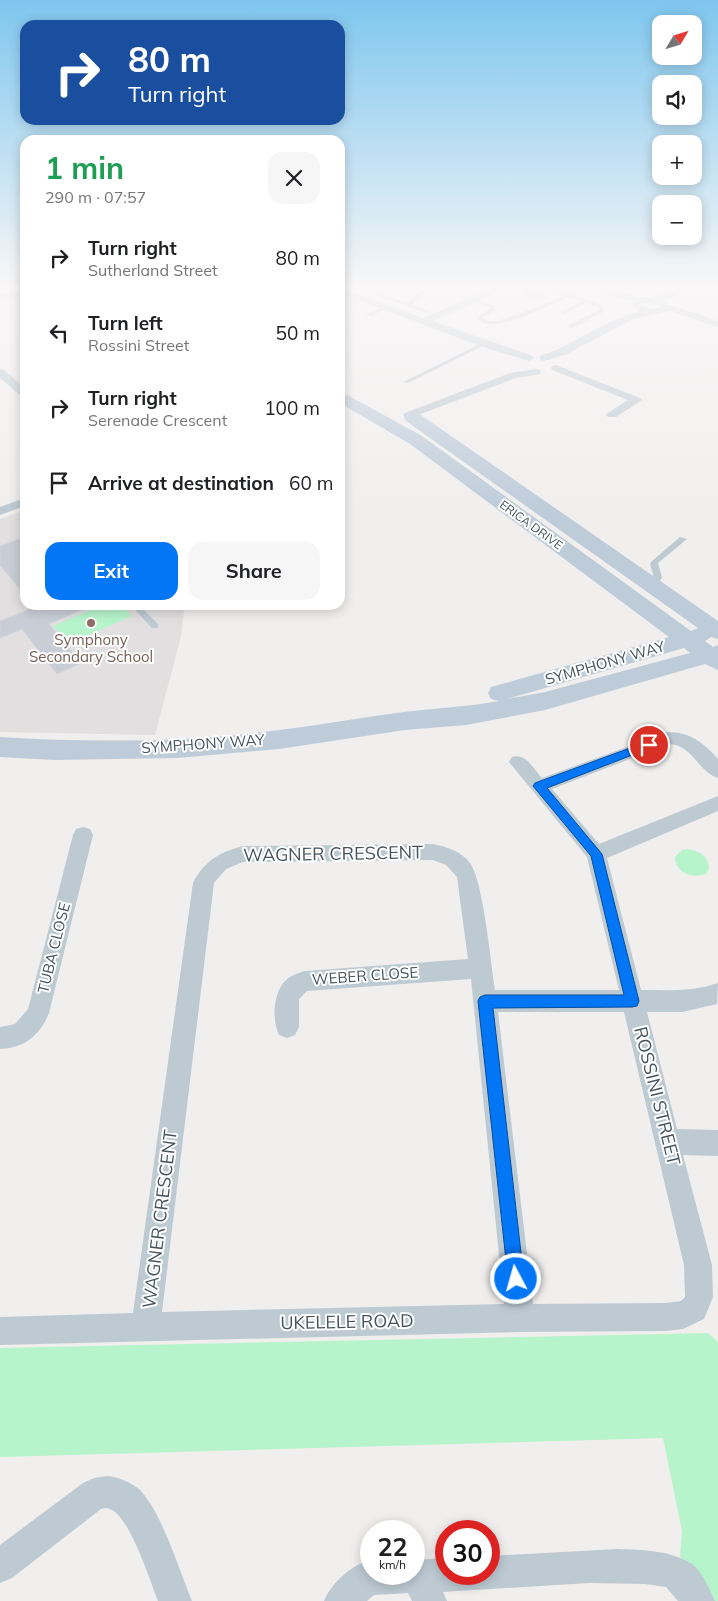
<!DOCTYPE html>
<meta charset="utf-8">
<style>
:root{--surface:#fff;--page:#f6f6f6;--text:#202124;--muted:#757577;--accent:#0376f6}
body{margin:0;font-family:Mulish,sans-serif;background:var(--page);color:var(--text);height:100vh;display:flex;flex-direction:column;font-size:19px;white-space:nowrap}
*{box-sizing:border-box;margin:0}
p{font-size:16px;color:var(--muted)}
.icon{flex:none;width:28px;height:28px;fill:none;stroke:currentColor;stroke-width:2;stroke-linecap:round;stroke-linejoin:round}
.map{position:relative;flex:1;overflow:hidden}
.panel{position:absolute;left:20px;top:135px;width:325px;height:475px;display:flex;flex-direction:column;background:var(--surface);border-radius:15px;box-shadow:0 2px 12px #0003}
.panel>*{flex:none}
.hud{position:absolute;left:20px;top:20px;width:325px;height:105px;border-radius:15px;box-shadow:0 2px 12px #0003;background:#1a4fa0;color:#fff;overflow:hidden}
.needle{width:32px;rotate:52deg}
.tools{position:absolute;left:652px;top:15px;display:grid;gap:10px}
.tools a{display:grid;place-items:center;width:50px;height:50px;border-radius:10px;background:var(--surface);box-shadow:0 2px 12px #0003;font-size:25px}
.speed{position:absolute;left:360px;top:1520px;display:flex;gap:10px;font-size:25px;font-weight:700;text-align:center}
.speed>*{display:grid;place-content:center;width:65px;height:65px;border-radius:50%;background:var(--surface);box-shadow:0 2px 12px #0003;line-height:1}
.speed small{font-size:12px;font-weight:400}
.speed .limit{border:8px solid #d22;background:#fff;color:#111}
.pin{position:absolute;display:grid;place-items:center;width:42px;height:42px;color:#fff;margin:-21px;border:2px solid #fff;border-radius:50%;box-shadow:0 1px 5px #0007}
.me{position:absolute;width:55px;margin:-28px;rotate:354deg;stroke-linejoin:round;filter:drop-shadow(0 0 4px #0008)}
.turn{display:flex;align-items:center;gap:18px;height:105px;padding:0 25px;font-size:22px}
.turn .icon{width:65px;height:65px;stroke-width:2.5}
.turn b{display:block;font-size:35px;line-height:42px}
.round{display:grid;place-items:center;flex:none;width:52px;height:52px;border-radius:15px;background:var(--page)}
.summary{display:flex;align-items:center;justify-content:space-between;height:85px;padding:0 25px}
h1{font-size:30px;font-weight:700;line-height:38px;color:#1e9e55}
.button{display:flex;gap:10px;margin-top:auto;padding:10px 25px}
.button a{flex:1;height:58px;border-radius:15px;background:var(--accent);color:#fff;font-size:20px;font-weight:700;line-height:58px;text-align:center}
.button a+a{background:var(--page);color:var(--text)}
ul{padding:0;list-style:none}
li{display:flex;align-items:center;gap:15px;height:75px;padding:0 25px}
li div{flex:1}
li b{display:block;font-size:19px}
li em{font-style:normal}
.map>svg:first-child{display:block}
.education{fill:#e2dfe0}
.green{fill:#b7f4cc}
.building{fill:#c9cdd5;stroke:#d1d4db}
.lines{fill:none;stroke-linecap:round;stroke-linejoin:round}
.service{fill:#bdcad2;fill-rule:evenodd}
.minor{fill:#bdcad2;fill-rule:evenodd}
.secondary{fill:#beccda;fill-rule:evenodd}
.route{fill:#0376f6;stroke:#024da0}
.education-dot{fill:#8d6e63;stroke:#fff;stroke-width:2}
.labels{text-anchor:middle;stroke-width:4;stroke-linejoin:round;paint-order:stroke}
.far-street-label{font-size:12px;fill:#44535e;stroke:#fff}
.education-label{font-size:15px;fill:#785e54;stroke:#fff}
.street-label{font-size:15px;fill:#44535e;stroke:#fff}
.near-street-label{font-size:18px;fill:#44535e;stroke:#fff}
</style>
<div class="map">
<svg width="718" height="1601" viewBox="0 0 718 1601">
<rect width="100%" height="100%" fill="#f1eeee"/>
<path class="education" d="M25 510V605H179L184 610 181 636 155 735 0 732V519Z"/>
<path class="green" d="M102 605H121L132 616 68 644 53 626Z
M688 849C700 851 708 856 709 868L707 873C694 880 675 873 675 857L682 850Z
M708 1333 718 1342V1601H712L680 1556 682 1531 663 1438 0 1457V1348Z"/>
<path class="building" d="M521 287H539L546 299 528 300Z
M25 537V595L0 565V546Z
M41 605H93L49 624 81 663 57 674 22 629 0 638V621Z"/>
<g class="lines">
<path class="service" d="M355 287H360L407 303C415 296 423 286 434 287L425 292 411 305 428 311 426 313Z
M583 287H588L572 295 601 304 604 308 603 312 570 329 568 326 599 310V308L586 303 565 314H561V312L582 301 568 297C553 305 502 328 486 324 483 323 479 320 476 318L491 308 471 300 473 299 495 306V310L482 318 488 321H498L549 303 564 296 547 291V289L568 294Z
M384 307 388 308 370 316 365 315Z
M482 343 487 344 408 383 403 382Z
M680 537 687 539 658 563 662 578 655 587H649L648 585 654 578 650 564 651 562Z
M136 605H144L143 609 158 624V628H152L136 611Z"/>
<path class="minor" d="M340 287 423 318 495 287H505L504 289 432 321 533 356 534 358 529 361 480 346 340 293Z
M583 287C603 285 624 296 645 297 661 299 674 287 690 287L672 298 662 300 670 305 718 321V327L670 311 633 319 567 354 544 361 540 360V356C575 345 605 319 640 312L631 305 635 301 617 298ZM643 303H649L662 307 651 309 641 305Z
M25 288V294L0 300V294Z
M556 365 640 398 642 400 616 417H608L606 415 608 413 628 400 552 370 551 368 552 366Z
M0 369 4 370 25 388V397L21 396 0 378Z
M536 369 540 370 541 372 540 374 516 378 413 417H405L403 415 405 413 510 373Z
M25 498V506L0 515V507Z
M668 732C690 732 704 743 718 759V778C698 772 693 745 669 744L552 789 599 844 718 796V811L607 858 641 990C667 990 693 992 718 983L717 1004 682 1012H647L677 1129 718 1130V1156L683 1155 712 1265 713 1297 704 1319 683 1329 666 1331 520 1332 0 1345V1317L133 1313 193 883C204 861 220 852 243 846L433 844C447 847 461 851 470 863 483 880 491 964 495 990H619L587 857 509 762 512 757C526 753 533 768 542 778ZM433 860 446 865 457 877 468 959 305 971C298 973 289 976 284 982 273 995 272 1020 279 1035L287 1038 295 1035 299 1027V999L307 991 471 979 504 1304 162 1312 214 883 226 869 243 862ZM498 1012H624L684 1265 685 1297 681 1301 666 1303 533 1304Z
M83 827 90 829 93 835 49 1013C40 1035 25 1048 0 1049V1027L15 1024 28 1009 73 835 76 829Z
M107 1476C118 1477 130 1482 139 1489 162 1512 179 1570 192 1601H158C150 1581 131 1520 112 1510 109 1508 105 1508 101 1509L12 1578 0 1583V1545L83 1483 94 1478Z
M618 1549C642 1550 671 1550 692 1564 702 1571 710 1590 715 1601H678L666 1587 645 1584 589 1583 443 1592 447 1601H412L408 1593 374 1595 367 1601H324C330 1585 353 1562 371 1561V1574H414V1560L446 1558V1574H489V1556Z"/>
<path class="secondary" d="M340 391 422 436 691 631 698 628 406 421 404 417 406 413H418L718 621V639L711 637 705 641 713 647 718 645V670L705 664 545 710 466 725 405 730 279 749 177 758 54 760 0 757V737C93 743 188 742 280 730 322 725 363 717 404 712 436 708 467 707 499 701L491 699 488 693 491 687 669 637 410 444 340 403ZM684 648 690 653 545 692 507 699Z"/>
</g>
<linearGradient id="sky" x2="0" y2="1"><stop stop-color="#7ec6ee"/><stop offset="0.56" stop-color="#f9f7f7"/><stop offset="1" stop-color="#f9f7f7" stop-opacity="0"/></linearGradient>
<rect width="718" height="511" fill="url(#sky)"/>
<path class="route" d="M649 741 654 745 653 747 547 788 602 854 639 1001 637 1006 632 1007 493 1008 524 1279 522 1285 516 1287 510 1285 508 1279 478 1001 480 997 485 995H624L591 856 533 786 535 783Z"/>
<circle class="education-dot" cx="91" cy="623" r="5"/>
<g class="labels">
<g class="far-street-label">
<text transform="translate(531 525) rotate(36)" y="4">ERICA DRIVE</text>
</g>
<g class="education-label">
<text x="91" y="645">Symphony<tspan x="91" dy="17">Secondary School</tspan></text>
</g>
<g class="street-label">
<text transform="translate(605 663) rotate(-16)" y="5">SYMPHONY WAY</text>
<text transform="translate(203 744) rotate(-4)" y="5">SYMPHONY WAY</text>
<text transform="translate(54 948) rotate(-76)" y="5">TUBA CLOSE</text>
<text transform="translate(365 976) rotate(-4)" y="5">WEBER CLOSE</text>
</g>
<g class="near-street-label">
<text transform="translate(333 854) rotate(-1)" y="6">WAGNER CRESCENT</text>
<text transform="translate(657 1096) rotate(76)" y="6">ROSSINI STREET</text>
<text transform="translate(160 1219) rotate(-83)" y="6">WAGNER CRESCENT</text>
<text transform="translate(347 1322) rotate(-1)" y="6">UKELELE ROAD</text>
</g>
</g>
</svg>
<div class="tools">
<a><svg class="needle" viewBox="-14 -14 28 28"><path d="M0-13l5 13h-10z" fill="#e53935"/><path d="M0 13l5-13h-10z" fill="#757577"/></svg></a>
<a><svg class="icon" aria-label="sound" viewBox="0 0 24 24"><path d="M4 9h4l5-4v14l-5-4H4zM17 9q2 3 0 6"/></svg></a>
<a>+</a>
<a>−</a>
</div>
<div class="speed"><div>22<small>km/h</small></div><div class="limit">30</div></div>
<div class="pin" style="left:649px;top:745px;background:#d93025"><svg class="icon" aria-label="arrive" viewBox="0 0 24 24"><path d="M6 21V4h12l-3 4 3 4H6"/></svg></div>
<svg class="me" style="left:516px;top:1279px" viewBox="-20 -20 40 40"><circle r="17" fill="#0376f6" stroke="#fff" stroke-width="3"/><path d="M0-11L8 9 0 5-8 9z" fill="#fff"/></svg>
<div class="hud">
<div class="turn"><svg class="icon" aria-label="right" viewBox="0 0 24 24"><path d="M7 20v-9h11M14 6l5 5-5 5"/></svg><div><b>80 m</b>Turn right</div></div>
</div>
<section class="panel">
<div class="summary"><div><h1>1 min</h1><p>290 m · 07:57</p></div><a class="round"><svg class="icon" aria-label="close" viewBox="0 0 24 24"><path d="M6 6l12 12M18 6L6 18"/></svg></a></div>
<ul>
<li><svg class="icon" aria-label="right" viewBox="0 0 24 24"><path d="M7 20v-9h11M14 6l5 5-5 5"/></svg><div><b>Turn right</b><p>Sutherland Street</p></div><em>80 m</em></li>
<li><svg class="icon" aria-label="left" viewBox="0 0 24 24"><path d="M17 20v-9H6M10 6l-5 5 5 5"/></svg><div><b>Turn left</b><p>Rossini Street</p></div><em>50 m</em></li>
<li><svg class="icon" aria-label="right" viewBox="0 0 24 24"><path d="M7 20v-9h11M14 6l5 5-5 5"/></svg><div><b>Turn right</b><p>Serenade Crescent</p></div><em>100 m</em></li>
<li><svg class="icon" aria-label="arrive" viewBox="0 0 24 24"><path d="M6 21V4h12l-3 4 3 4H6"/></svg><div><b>Arrive at destination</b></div><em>60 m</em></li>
</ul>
<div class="button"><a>Exit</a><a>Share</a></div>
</section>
</div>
